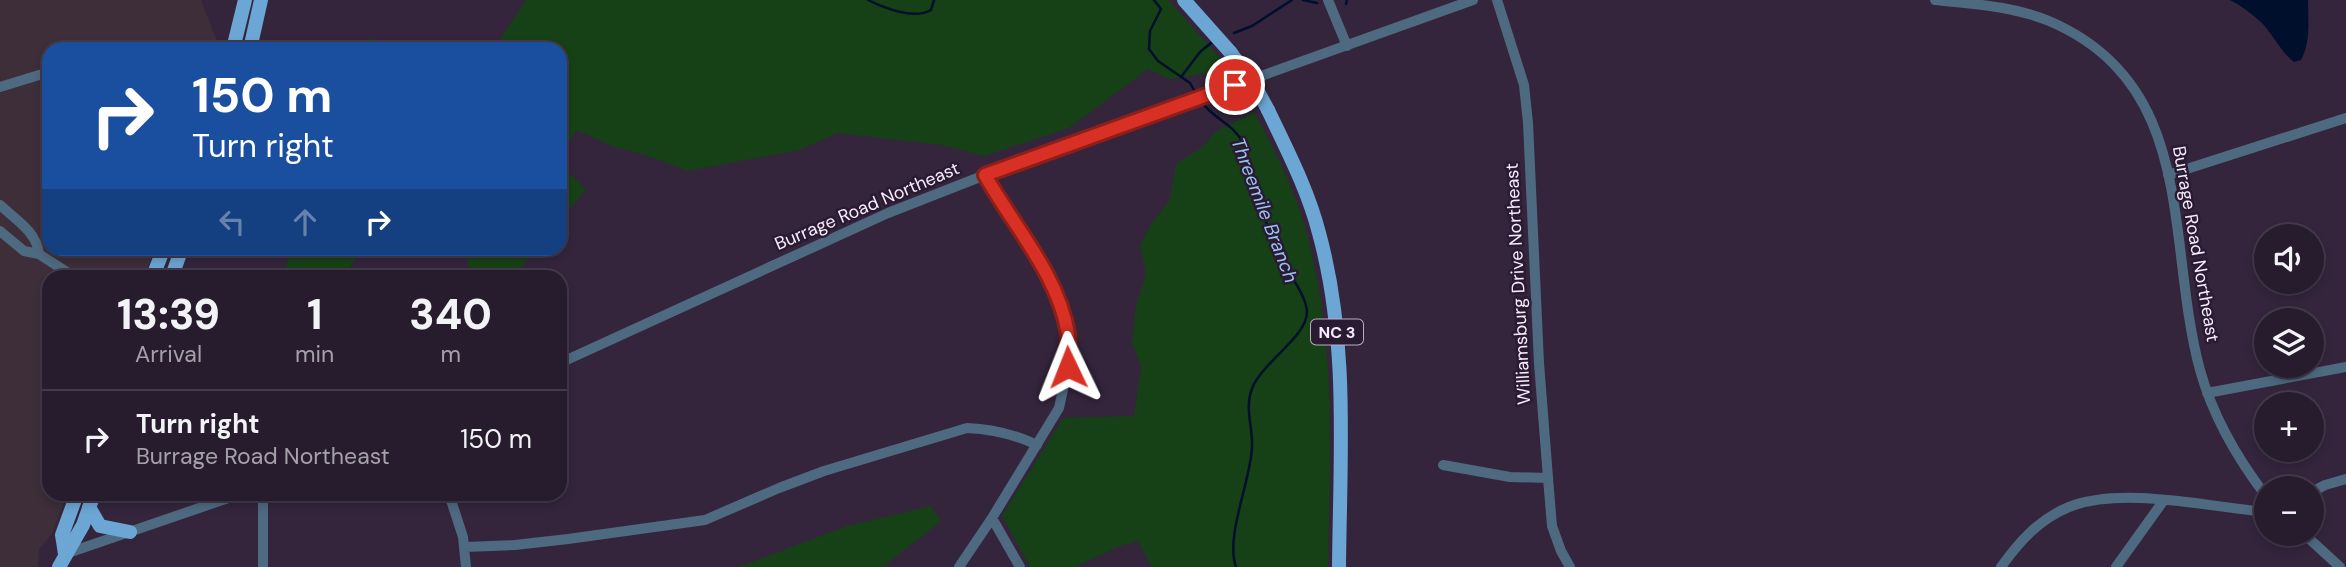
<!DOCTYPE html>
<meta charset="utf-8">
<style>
:root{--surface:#271c2e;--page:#2f2536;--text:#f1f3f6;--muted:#a4a1aa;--line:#433a4a}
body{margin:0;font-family:"DM Sans",sans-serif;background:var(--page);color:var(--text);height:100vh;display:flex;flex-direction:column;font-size:26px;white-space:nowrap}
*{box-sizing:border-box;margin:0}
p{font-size:23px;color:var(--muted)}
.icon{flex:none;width:38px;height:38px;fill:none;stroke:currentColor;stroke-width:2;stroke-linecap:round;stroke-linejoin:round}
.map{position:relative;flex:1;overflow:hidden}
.drawer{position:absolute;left:42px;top:270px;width:525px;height:231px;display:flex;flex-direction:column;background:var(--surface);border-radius:21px;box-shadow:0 4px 10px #0003,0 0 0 2px var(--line)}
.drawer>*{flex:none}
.hud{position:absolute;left:42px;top:42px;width:525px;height:214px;border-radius:21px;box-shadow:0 4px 10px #0003,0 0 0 2px var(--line);background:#1a4fa0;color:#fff;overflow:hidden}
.controls{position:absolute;left:2254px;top:224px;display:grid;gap:14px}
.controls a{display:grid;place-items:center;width:70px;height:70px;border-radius:50%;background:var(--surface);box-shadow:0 4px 10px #0003,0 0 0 2px var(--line);font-size:35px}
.pin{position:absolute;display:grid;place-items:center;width:60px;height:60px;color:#fff;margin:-30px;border:4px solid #fff;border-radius:50%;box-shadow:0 2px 7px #0007}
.me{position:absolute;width:77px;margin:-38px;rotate:358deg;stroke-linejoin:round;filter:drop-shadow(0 0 5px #0008)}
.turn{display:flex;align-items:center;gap:24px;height:147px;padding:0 35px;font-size:32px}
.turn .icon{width:91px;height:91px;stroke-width:2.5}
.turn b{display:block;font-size:49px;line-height:60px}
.lanes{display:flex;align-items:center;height:66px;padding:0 35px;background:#0003;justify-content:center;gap:35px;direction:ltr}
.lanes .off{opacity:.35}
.eta{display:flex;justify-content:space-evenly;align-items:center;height:119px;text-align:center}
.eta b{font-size:42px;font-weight:800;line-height:49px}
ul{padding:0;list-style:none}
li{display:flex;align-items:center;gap:21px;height:98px;padding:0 35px;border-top:2px solid var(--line)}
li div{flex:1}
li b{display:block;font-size:26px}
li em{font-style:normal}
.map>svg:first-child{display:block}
.medical{fill:#3d2e3a}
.green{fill:#164116}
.water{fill:#000f2b}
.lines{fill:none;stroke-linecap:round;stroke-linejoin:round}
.stream{stroke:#000f2b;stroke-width:2.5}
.minor{stroke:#4e6a80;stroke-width:10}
.major{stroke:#6ca6d4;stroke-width:14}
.major-bridge{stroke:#6ca6d4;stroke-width:14}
.route-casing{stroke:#8d1f18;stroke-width:18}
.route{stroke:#d93025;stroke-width:12}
.labels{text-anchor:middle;stroke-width:5;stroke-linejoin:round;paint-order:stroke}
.shield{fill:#2a1b33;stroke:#b9adc0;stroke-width:2}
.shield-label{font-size:16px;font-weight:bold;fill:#f6ecfc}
.street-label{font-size:18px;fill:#f6ecfc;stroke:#2a1b33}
.water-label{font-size:19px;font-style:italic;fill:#99c1f2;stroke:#2a1b33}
</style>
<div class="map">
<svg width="2346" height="567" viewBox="0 0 2346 567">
<rect width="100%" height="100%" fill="#34253d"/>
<path class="medical" d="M0 0H201L220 49H49V248L155 249 144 276H49V494H67L52 534 39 549 38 567H0Z"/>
<path class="green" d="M526 0H1168L1230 69 1170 79 1148 69 1069 128 984 156 942 145 838 133 799 150 688 171 646 155 614 147 577 130 562 150 568 172 586 189 560 220V49H494Z
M370 39 431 45 441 49H270L280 42C313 45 338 48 370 39Z
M1254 112C1273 148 1293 185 1304 224 1337 336 1330 451 1328 567H1152L1138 541 1117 547 1075 567H1030L1002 516 1063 418 1134 416 1141 367 1132 342 1136 305 1146 275 1140 246 1149 227 1170 200 1176 164 1204 146 1215 132Z
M293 249V248L362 249 344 276H282Z
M465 249V248L537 249 513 276H471Z
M931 506 941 521 883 567H739L847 526Z"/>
<path class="water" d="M2230 0H2308C2308 20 2311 42 2301 60L2294 62C2280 51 2274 36 2262 23 2252 14 2242 6 2230 0Z"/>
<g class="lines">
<path class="stream" d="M868 0C884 8 914 20 931 10L934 0
M1154 0 1161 9 1150 31 1149 49 1158 61 1190 83 1198 97
M1303 0 1317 3
M1346 4 1347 0
M1234 33 1252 26 1292 0
M1181 77 1200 52 1211 43
M1202 102C1213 119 1234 124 1243 143 1247 154 1249 167 1253 179 1259 203 1267 227 1277 250 1284 268 1306 293 1307 312 1307 336 1265 361 1254 384 1243 406 1253 425 1252 447 1251 480 1225 536 1236 567"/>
<path class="minor" d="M1328 0 1347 46
M1497 0 1524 85 1528 123 1539 363 1548 478 1552 526 1561 551 1570 567
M1935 0C1972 4 2013 6 2049 21 2199 85 2165 241 2200 370 2213 417 2237 458 2266 496
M130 49H161
M0 87 49 72
M2168 175 2346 118
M0 205C15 219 37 232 39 254
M0 231 24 251 39 254 73 276
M560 363 888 213 985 175 1473 0
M2207 393 2346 367
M1443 465 1510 477 1548 478
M2312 492 2325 485 2346 479
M263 494V567
M449 494 463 537 466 567
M992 518 1020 567
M2304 534 2340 567
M465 547 515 545 568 539 705 520 779 488 824 471 967 428C992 429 1014 434 1037 445
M65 554 240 494
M959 567 992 518 1059 408 1068 367V337L1064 316 1053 285 985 175
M2001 567C2019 542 2039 519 2069 507 2122 486 2209 507 2266 512
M2116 567 2164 500"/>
<path class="major" d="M1184 0 1231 53
M233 49 245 0
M250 49 261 0
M1268 110C1287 150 1308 190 1319 233 1349 342 1340 455 1339 567
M153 276 164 248
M172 276 182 248
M89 507 100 526 130 532
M65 554 62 535 77 494
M59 567 83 525 94 494"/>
<path class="major-bridge" d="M1231 53 1255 86 1268 110"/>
</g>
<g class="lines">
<defs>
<path id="route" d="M1068 367C1068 356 1069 344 1068 334 1058 274 1014 227 985 175L1235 85"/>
</defs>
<use href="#route" class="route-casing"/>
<use href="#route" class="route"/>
</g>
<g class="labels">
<rect class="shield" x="1311" y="319.5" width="52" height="25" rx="5"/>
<g class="shield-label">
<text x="1337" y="338">NC 3</text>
</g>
<g class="street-label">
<text transform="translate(867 206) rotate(-23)" y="6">Burrage Road Northeast</text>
<text transform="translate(2196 244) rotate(80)" y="6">Burrage Road Northeast</text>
<text transform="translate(1518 284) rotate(-93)" y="6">Williamsburg Drive Northeast</text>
</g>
<g class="water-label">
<text transform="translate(1265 210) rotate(69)" y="7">Threemile Branch</text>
</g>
</g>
</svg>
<div class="controls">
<a><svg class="icon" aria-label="sound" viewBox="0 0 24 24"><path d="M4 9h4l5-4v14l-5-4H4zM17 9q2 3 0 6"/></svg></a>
<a><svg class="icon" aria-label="layers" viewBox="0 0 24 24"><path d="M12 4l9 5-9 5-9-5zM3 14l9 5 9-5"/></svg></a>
<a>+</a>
<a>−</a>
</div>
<div class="pin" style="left:1235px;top:85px;background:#d93025"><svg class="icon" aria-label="arrive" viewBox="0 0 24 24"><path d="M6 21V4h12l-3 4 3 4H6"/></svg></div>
<svg class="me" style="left:1068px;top:367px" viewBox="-20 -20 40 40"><path d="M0-17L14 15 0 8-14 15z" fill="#d93025" stroke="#fff" stroke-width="4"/></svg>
<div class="hud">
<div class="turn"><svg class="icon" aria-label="right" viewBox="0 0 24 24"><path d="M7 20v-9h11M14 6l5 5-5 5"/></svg><div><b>150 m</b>Turn right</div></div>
<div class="lanes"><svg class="icon off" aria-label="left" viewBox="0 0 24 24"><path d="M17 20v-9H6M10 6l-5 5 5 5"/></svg><svg class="icon off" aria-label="ahead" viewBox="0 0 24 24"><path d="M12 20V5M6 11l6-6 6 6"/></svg><svg class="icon" aria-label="right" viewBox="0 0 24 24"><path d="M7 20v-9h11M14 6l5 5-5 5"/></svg></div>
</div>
<section class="drawer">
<div class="eta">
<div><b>13:39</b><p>Arrival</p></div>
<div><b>1</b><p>min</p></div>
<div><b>340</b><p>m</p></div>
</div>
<ul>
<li><svg class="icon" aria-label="right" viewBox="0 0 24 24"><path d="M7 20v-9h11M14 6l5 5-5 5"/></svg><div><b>Turn right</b><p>Burrage Road Northeast</p></div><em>150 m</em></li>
</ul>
</section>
</div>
